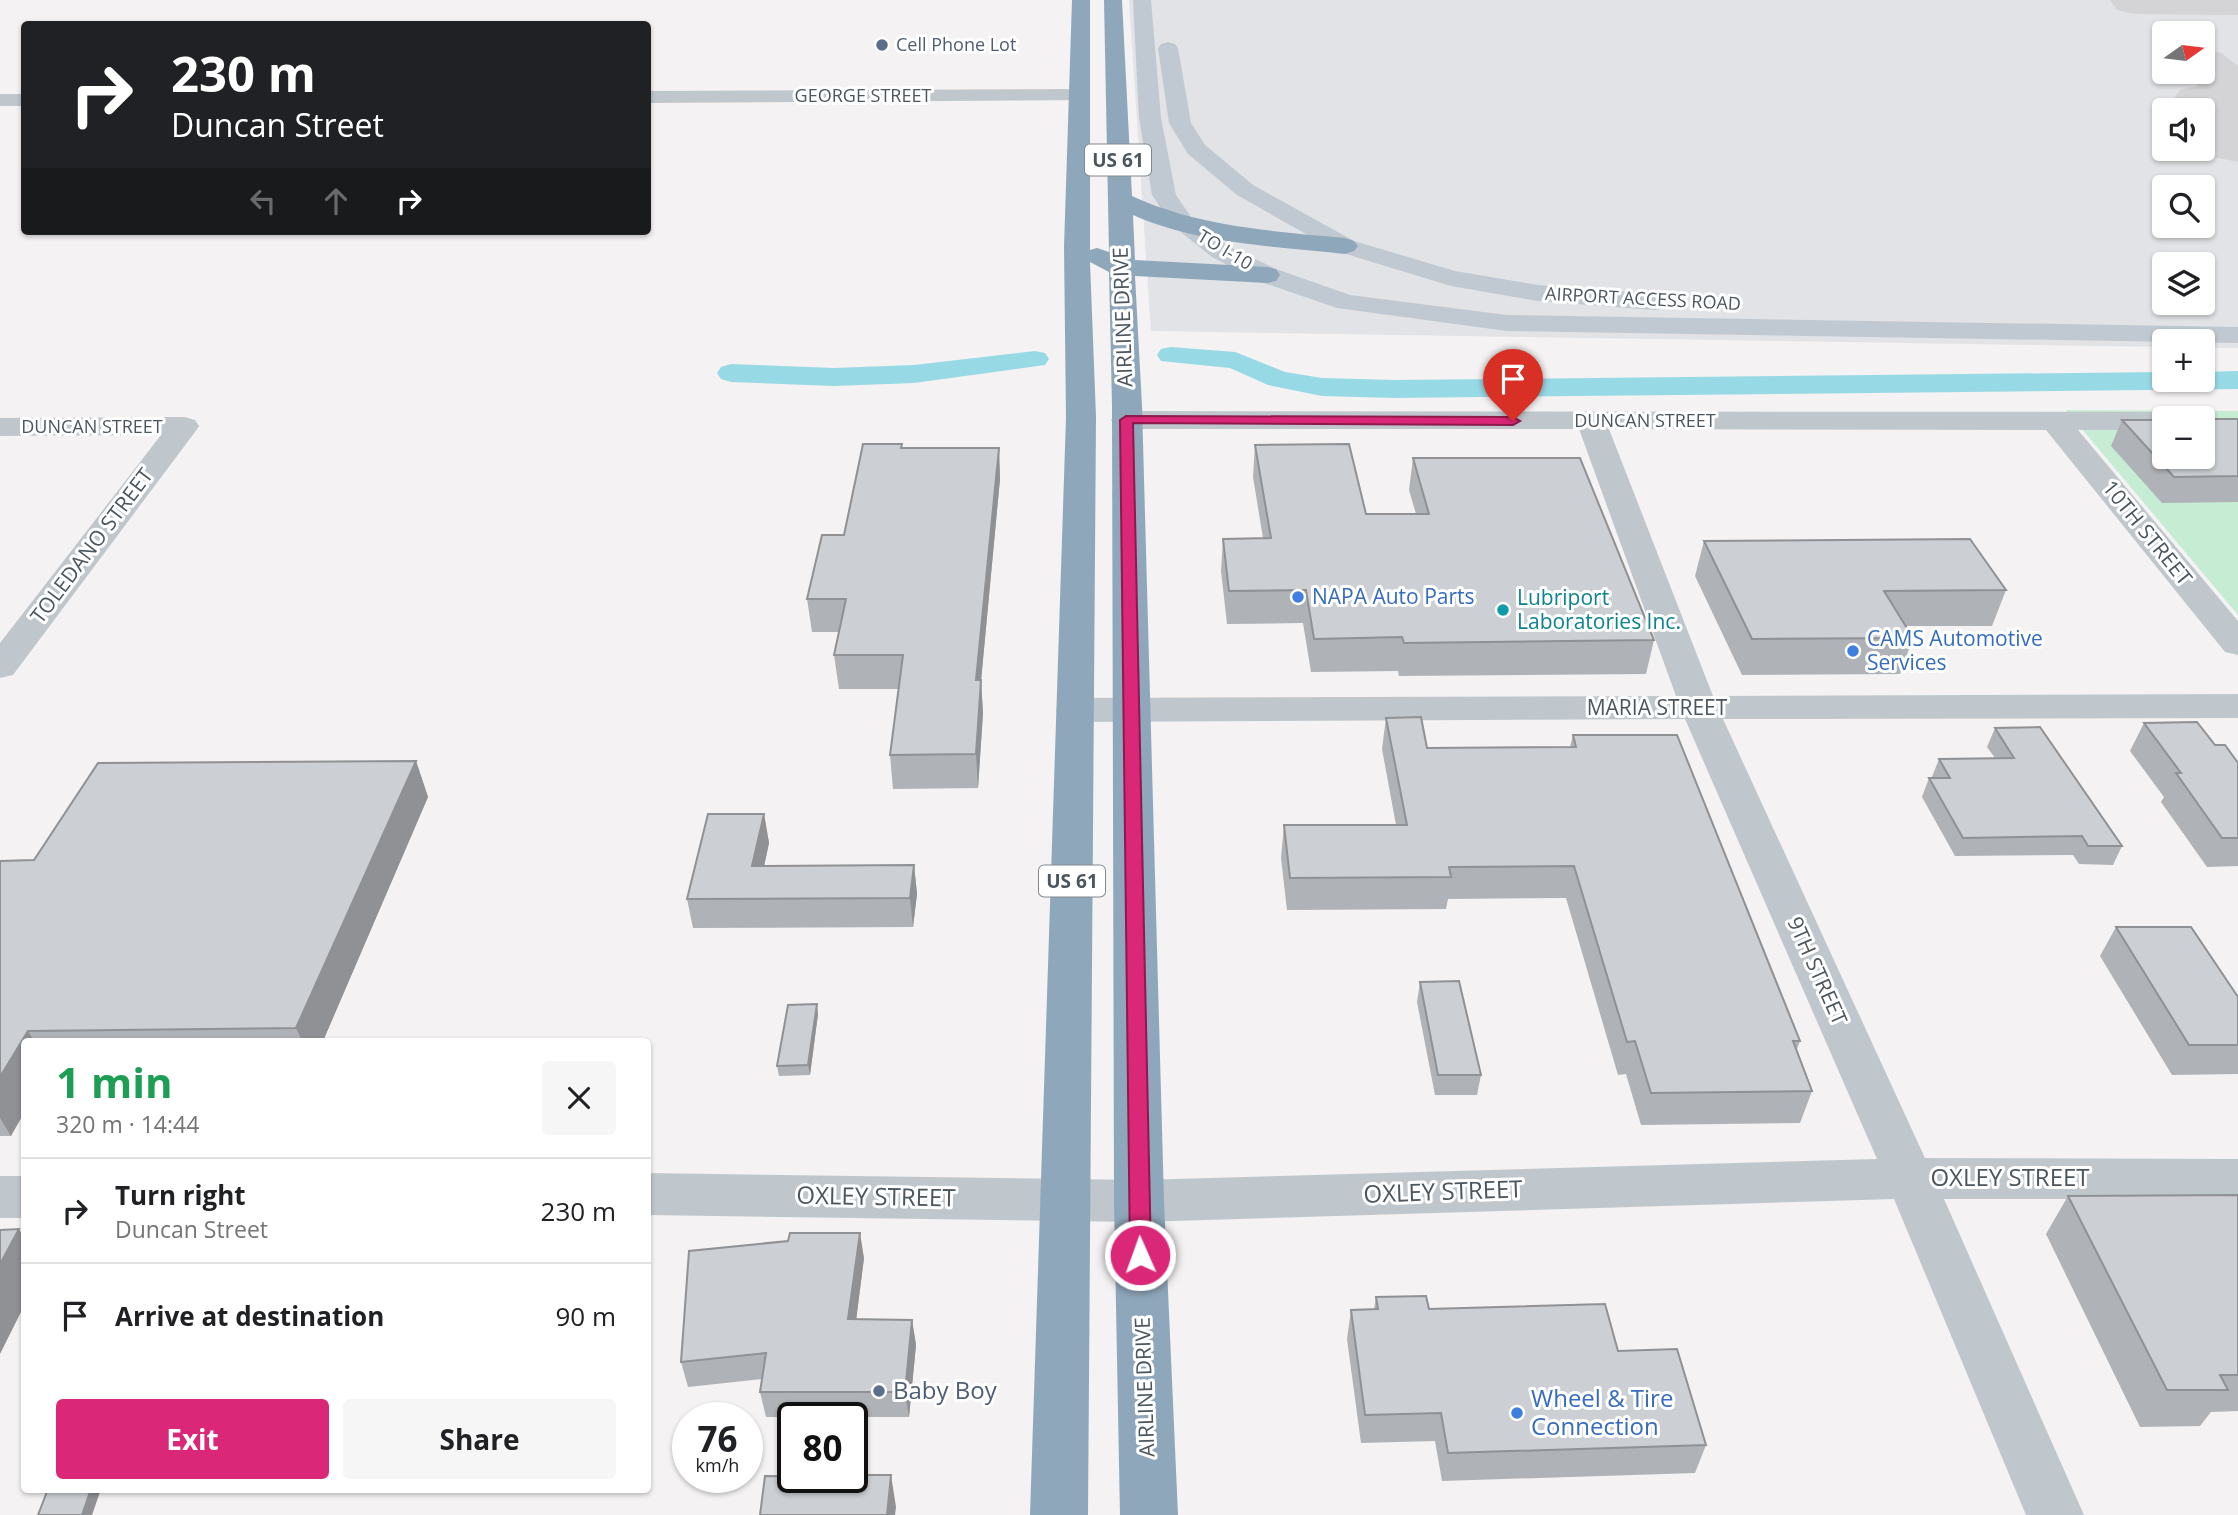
<!DOCTYPE html>
<meta charset="utf-8">
<style>
:root{--surface:#fff;--page:#f6f6f6;--text:#202124;--muted:#757577;--line:#e0e0e0;--accent:#db2777}
body{margin:0;font-family:"Open Sans",sans-serif;background:var(--page);color:var(--text);height:100vh;display:flex;flex-direction:column;font-size:26px;white-space:nowrap}
*{box-sizing:border-box;margin:0}
p{font-size:23px;color:var(--muted)}
.icon{flex:none;width:38px;height:38px;fill:none;stroke:currentColor;stroke-width:2;stroke-linecap:round;stroke-linejoin:round}
.map{position:relative;flex:1;overflow:hidden}
.drawer{position:absolute;left:21px;top:1038px;width:630px;height:455px;display:flex;flex-direction:column;background:var(--surface);border-radius:7px;box-shadow:0 2px 5px #0004}
.drawer>*{flex:none}
.top-card{position:absolute;left:21px;top:21px;width:630px;height:214px;border-radius:7px;box-shadow:0 2px 5px #0004;background:#202124;color:#fff;overflow:hidden}
.needle{width:46px;rotate:76deg}
.buttons{position:absolute;left:2152px;top:21px;display:grid;gap:14px}
.buttons a{display:grid;place-items:center;width:63px;height:63px;border-radius:7px;background:var(--surface);box-shadow:0 2px 5px #0004;font-size:35px}
.speed{position:absolute;left:672px;top:1402px;display:flex;gap:14px;font-size:35px;font-weight:700;text-align:center}
.speed>*{display:grid;place-content:center;width:91px;height:91px;border-radius:50%;background:var(--surface);box-shadow:0 2px 5px #0004;line-height:1}
.speed small{font-size:18px;font-weight:400}
.speed .limit{border:4px solid #111;border-radius:10px;background:#fff;color:#111}
.pin{position:absolute;display:grid;place-items:center;width:60px;height:60px;color:#fff;margin:-72px -30px;border-radius:50% 50% 50% 0;rotate:-45deg;box-shadow:0 0 7px #0007}
.pin .icon{rotate:45deg}
.me{position:absolute;width:77px;margin:-38px;rotate:358deg;stroke-linejoin:round;filter:drop-shadow(0 0 5px #0008)}
.turn{display:flex;align-items:center;gap:24px;height:147px;padding:0 35px;font-size:32px}
.turn .icon{width:91px;height:91px;stroke-width:2.5}
.turn b{display:block;font-size:49px;line-height:60px}
.lanes{display:flex;align-items:center;height:66px;padding:0 35px;background:#0003;justify-content:center;gap:35px;direction:ltr}
.lanes .off{opacity:.35}
.round{display:grid;place-items:center;flex:none;width:74px;height:74px;border-radius:7px;background:var(--page)}
.head{display:flex;align-items:center;justify-content:space-between;height:119px;padding:0 35px}
h1{font-size:42px;font-weight:700;line-height:52px;color:#1e9e55}
.button{display:flex;gap:14px;margin-top:auto;padding:14px 35px}
.button a{flex:1;height:80px;border-radius:7px;background:var(--accent);color:#fff;font-size:28px;font-weight:700;line-height:80px;text-align:center}
.button a+a{background:var(--page);color:var(--text)}
ul{padding:0;list-style:none}
li{display:flex;align-items:center;gap:21px;height:105px;padding:0 35px;border-top:2px solid var(--line)}
li div{flex:1}
li b{display:block;font-size:26px}
li em{font-style:normal}
.map>svg:first-child{display:block}
.airport{fill:#e1e3e6;fill-rule:evenodd}
.green{fill:#c6ecd3;fill-rule:evenodd}
.lines{fill:none;stroke-linecap:round;stroke-linejoin:round}
.canal{fill:#97d9e5;fill-rule:evenodd}
.taxiway{fill:#d4d4d6;fill-rule:evenodd}
.runway{fill:#d4d4d6;fill-rule:evenodd}
.street{fill:#bfc7cd;fill-rule:evenodd}
.secondary{fill:#c0c9d1;fill-rule:evenodd}
.highway{fill:#8fa7bb;fill-rule:evenodd}
.wall{fill:#afb2b6}
.shaded-wall{fill:#8f9194}
.building{fill:#cccfd4;stroke:#8f9194;stroke-width:2}
.route{fill:#db2777;stroke:#8e194d;stroke-width:2}
.service-dot{fill:#5c6f8a;stroke:#fff;stroke-width:2.5}
.shop-dot{fill:#3f7fe0;stroke:#fff;stroke-width:2.5}
.culture-dot{fill:#0f9aa8;stroke:#fff;stroke-width:2.5}
.labels{text-anchor:middle;stroke-width:6;stroke-linejoin:round;paint-order:stroke}
.far-service-label{font-size:18px;fill:#4e5e75;stroke:#fff;text-anchor:start}
.far-street-label{font-size:18px;fill:#4b565e;stroke:#fff}
.shield{fill:#fff;stroke:#81898e;stroke-width:2}
.shield-label{font-size:19px;font-weight:bold;fill:#4b565e}
.street-label{font-size:21px;fill:#4b565e;stroke:#fff}
.shop-label{font-size:21px;fill:#366cbe;stroke:#fff;text-anchor:start}
.culture-label{font-size:21px;fill:#0d838f;stroke:#fff;text-anchor:start}
.near-street-label{font-size:24px;fill:#4b565e;stroke:#fff}
.near-service-label{font-size:24px;fill:#4e5e75;stroke:#fff;text-anchor:start}
.near-shop-label{font-size:24px;fill:#366cbe;stroke:#fff;text-anchor:start}
</style>
<div class="map">
<svg width="2238" height="1515" viewBox="0 0 2238 1515">
<rect width="100%" height="100%" fill="#f4f2f2"/>
<path class="airport" d="M1129 0H2238V348H2203V341H2165V347L1151 331ZM2165 33H2203V72H2165ZM2165 110H2203V149H2165ZM2165 187H2203V226H2165ZM2165 264H2203V303H2165Z"/>
<path class="green" d="M2066 410 2238 411V615ZM2165 418H2203V457H2165Z"/>
<g class="lines">
<path class="canal" d="M1171 347 1235 352 1285 372 1322 378 1394 380 2165 372V380H2203V372L2238 371V389L1394 398 1322 396 1268 385 1230 368 1161 361 1157 355 1161 349Z
M1035 351 1045 353 1049 359 1045 365 914 383 834 386 731 382 721 379 717 373 721 367 731 364 834 368 914 365Z"/>
<path class="taxiway" d="M2110 0H2238V15L2134 14 2117 10Z
M2203 48 2221 53 2238 66V108L2219 103 2182 72H2203Z"/>
<path class="runway" d="M2230 78H2238V162L2180 150 2203 149V110H2166L2180 90Z
M2165 113V127L2160 120Z"/>
<path class="street" d="M1078 89 1086 90 1089 95 1086 100 648 103V91Z
M0 94H24V106H0Z
M1126 411 2165 412 2176 415 2178 418H2165V430H2078L2238 621V655L2225 652 2046 430 1609 429 1713 696 2238 694V718L1723 719 1925 1158 2238 1159V1199H1944L2084 1515H2026L1894 1199 1139 1222 648 1215V1173L1139 1180 1877 1159 1685 719 1075 722 1062 718 1056 710 1062 702 1075 698 1676 696 1579 429H1126L1115 426 1111 420 1115 414Z
M184 417 195 420 199 426 195 432 13 675 0 678V643L161 435 0 436V418Z
M0 1176H24V1218H0Z"/>
<path class="secondary" d="M1133 0H1151L1161 118 1176 195 1193 220 1230 247 1276 269 1350 295 1507 315 2238 327V343L1507 331 1337 308 1258 281 1212 257 1172 225 1152 195 1139 118Z
M1168 42 1175 44 1178 48 1191 123 1205 145 1253 185 1354 241 1455 271 1538 285 1655 294 1664 296 1668 302 1664 308 1655 310 1538 301 1451 286 1336 251 1237 195 1188 154 1169 123 1158 48 1161 44Z"/>
<path class="highway" d="M1072 0H1090V250L1097 248 1109 252 1104 0H1122L1132 196C1199 227 1272 231 1345 238L1354 241 1358 246 1354 251 1345 254C1275 246 1198 244 1133 215L1135 260 1267 267 1276 269 1280 275 1276 281 1267 283 1135 276 1142 406 1164 1201 1178 1515H1120L1114 1201 1112 406 1109 272 1090 262 1096 417 1088 1515H1030L1066 417 1064 247Z"/>
</g>
<path class="wall" d="M2238 419V502L2162 503 2111 446 2122 420Z
M902 444V448H999L1000 479 981 681 983 713 978 788 893 789 890 755 898 689H839L834 655 839 632H812L807 599 844 535Z
M1255 445 1366 514H1416L1409 490 1413 458 1654 640 1646 674 1399 676 1398 671 1311 672 1303 623 1227 624 1221 571 1223 539 1263 538 1253 477Z
M1704 541 2006 590 1992 626H1906L1913 638 1900 674 1742 675 1695 576Z
M1386 718 1427 748 1570 747 1573 735 1800 1041 1797 1049 1812 1091 1800 1123 1641 1125 1626 1074 1618 1075 1566 898 1448 899 1446 909 1287 910 1281 858 1284 825H1396L1382 749Z
M2144 723 2238 763V866L2207 867 2161 802 2164 797 2130 751Z
M1995 728 2122 846 2113 865 2079 864 2073 855 1955 856 1922 797 1929 778H1932V777L1939 759 1995 758 1987 747Z
M416 761 428 797 323 1041H24L11 1136H0V861L34 860Z
M764 814 769 843 764 866 914 865 917 894 913 927 693 928 687 899Z
M2116 927 2238 997V1074L2172 1075 2100 956Z
M1420 982 1481 1075 1477 1095H1435L1417 1002Z
M818 1014 810 1075 779 1076 777 1066Z
M2238 1195V1411L2211 1412 2200 1426 2140 1427 2046 1234 2068 1196Z
M864 1258 856 1320H912L916 1345 909 1417H766L760 1392 762 1379 688 1387 681 1362Z
M1376 1297 1618 1351 1706 1445 1695 1473 1442 1481 1435 1441 1361 1443 1347 1339 1351 1310 1374 1309Z"/>
<path class="shaded-wall" d="M999 448 1000 479 981 681 983 713 978 788 976 754V680Z
M416 761 428 797 323 1041H302L296 1028Z
M764 814 769 843 758 895 752 866Z
M914 865 917 894 913 927 910 898Z
M817 1004 818 1014 810 1075 808 1065Z
M28 1031 34 1041H24V1113L11 1136 0 1118V1077Z
M19 1229 24 1238V1306L0 1354V1264Z
M860 1233 864 1258 853 1345 848 1319Z
M912 1320 916 1345 909 1417 905 1392Z
M891 1475 896 1507 895 1515H887Z
M91 1489H101L92 1515H82Z"/>
<path class="building" d="M2203 419H2238V476L2174 477 2122 420H2165V457H2203Z
M863 444H902L901 448H999L976 680H981L976 754 890 755 903 655H834L846 599H807L822 535H844Z
M1349 444 1366 514H1429L1413 458H1580L1654 640 1404 643 1402 637 1314 639 1306 590 1229 591 1223 539 1271 538 1255 445Z
M1970 539 2006 590 1884 591 1913 638 1752 639 1704 541Z
M1421 717 1427 748 1576 747 1573 735H1677L1800 1041H1793L1812 1091 1651 1093 1635 1041 1627 1042 1574 866 1449 867 1451 877 1290 878 1284 825H1407L1386 718Z
M2197 722 2215 745H2225L2238 763V838H2222L2176 773H2181L2144 723Z
M2040 727 2122 846H2088L2082 836 1963 838 1929 778H1950L1939 759 2014 758 1995 728Z
M416 761 296 1028 28 1031 0 1077V861L34 860 98 763Z
M708 814H764L752 866 914 865 910 898 687 899Z
M2116 927H2191L2238 997V1045H2189Z
M1459 981 1481 1075H1438L1420 982Z
M817 1004 808 1065 777 1066 788 1005Z
M2238 1195V1375H2220L2228 1390H2167L2068 1196Z
M19 1229 0 1264V1230Z
M790 1233H860L848 1319 912 1320 905 1392H760L766 1353 681 1362 689 1251 788 1241Z
M1426 1296 1429 1309 1605 1304 1618 1351 1677 1349 1706 1445 1448 1453 1441 1413 1365 1415 1351 1310 1378 1309 1376 1297Z
M852 1475H891L887 1515H760L765 1476 852 1477Z
M48 1489H91L82 1515H38Z"/>
<path class="route" d="M1126 416 1513 417 1520 421 1513 425 1133 423 1151 1255 1148 1261 1140 1264 1133 1261 1130 1255 1120 420Z"/>
<g class="service-dot">
<circle cx="882" cy="45" r="7"/>
<circle cx="879" cy="1391" r="7"/>
</g>
<g class="shop-dot">
<circle cx="1298" cy="597" r="7"/>
<circle cx="1853" cy="651" r="7"/>
<circle cx="1517" cy="1413" r="7"/>
</g>
<circle class="culture-dot" cx="1503" cy="610" r="7"/>
<g class="labels">
<g class="far-service-label">
<text x="896" y="51">Cell Phone Lot</text>
</g>
<g class="far-street-label">
<text x="863" y="102">GEORGE STREET</text>
<text transform="translate(1225 250) rotate(31)" y="6">TO I-10</text>
<text transform="translate(1643 299) rotate(3)" y="6">AIRPORT ACCESS ROAD</text>
<text x="1645" y="427">DUNCAN STREET</text>
<text x="92" y="433">DUNCAN STREET</text>
</g>
<g class="shield">
<rect x="1085" y="144.5" width="66" height="31" rx="5"/>
<rect x="1039" y="865.5" width="66" height="31" rx="5"/>
</g>
<g class="shield-label">
<text x="1118" y="167">US 61</text>
<text x="1072" y="888">US 61</text>
</g>
<g class="street-label">
<text transform="translate(1123 317) rotate(-92)" y="7">AIRLINE DRIVE</text>
<text transform="translate(2147 533) rotate(51)" y="7">10TH STREET</text>
<text transform="translate(92 546) rotate(-53)" y="7">TOLEDANO STREET</text>
<text x="1657" y="715">MARIA STREET</text>
<text transform="translate(1817 971) rotate(66)" y="7">9TH STREET</text>
<text transform="translate(1145 1387) rotate(-92)" y="7">AIRLINE DRIVE</text>
</g>
<g class="shop-label">
<text x="1312" y="604">NAPA Auto Parts</text>
<text x="1867" y="646">CAMS Automotive<tspan x="1867" dy="24">Services</tspan></text>
</g>
<g class="culture-label">
<text x="1517" y="605">Lubriport<tspan x="1517" dy="24">Laboratories Inc.</tspan></text>
</g>
<g class="near-street-label">
<text x="2010" y="1186">OXLEY STREET</text>
<text transform="translate(1443 1192) rotate(-2)" y="8">OXLEY STREET</text>
<text transform="translate(876 1197) rotate(1)" y="8">OXLEY STREET</text>
</g>
<g class="near-service-label">
<text x="893" y="1399">Baby Boy</text>
</g>
<g class="near-shop-label">
<text x="1531" y="1407">Wheel &amp; Tire<tspan x="1531" dy="28">Connection</tspan></text>
</g>
</g>
</svg>
<div class="buttons">
<a><svg class="needle" viewBox="-14 -14 28 28"><path d="M0-13l5 13h-10z" fill="#e53935"/><path d="M0 13l5-13h-10z" fill="#757577"/></svg></a>
<a><svg class="icon" aria-label="sound" viewBox="0 0 24 24"><path d="M4 9h4l5-4v14l-5-4H4zM17 9q2 3 0 6"/></svg></a>
<a><svg class="icon" aria-label="search" viewBox="0 0 24 24"><circle cx="10" cy="10" r="6"/><path d="M15 15l6 6"/></svg></a>
<a><svg class="icon" aria-label="layers" viewBox="0 0 24 24"><path d="M12 4l9 5-9 5-9-5zM3 14l9 5 9-5"/></svg></a>
<a>+</a>
<a>−</a>
</div>
<div class="speed"><div>76<small>km/h</small></div><div class="limit">80</div></div>
<div class="pin" style="left:1513px;top:421px;background:#d93025"><svg class="icon" aria-label="arrive" viewBox="0 0 24 24"><path d="M6 21V4h12l-3 4 3 4H6"/></svg></div>
<svg class="me" style="left:1140px;top:1255px" viewBox="-20 -20 40 40"><circle r="17" fill="#db2777" stroke="#fff" stroke-width="3"/><path d="M0-11L8 9 0 5-8 9z" fill="#fff"/></svg>
<div class="top-card">
<div class="turn"><svg class="icon" aria-label="right" viewBox="0 0 24 24"><path d="M7 20v-9h11M14 6l5 5-5 5"/></svg><div><b>230 m</b>Duncan Street</div></div>
<div class="lanes"><svg class="icon off" aria-label="left" viewBox="0 0 24 24"><path d="M17 20v-9H6M10 6l-5 5 5 5"/></svg><svg class="icon off" aria-label="ahead" viewBox="0 0 24 24"><path d="M12 20V5M6 11l6-6 6 6"/></svg><svg class="icon" aria-label="right" viewBox="0 0 24 24"><path d="M7 20v-9h11M14 6l5 5-5 5"/></svg></div>
</div>
<section class="drawer">
<div class="head"><div><h1>1 min</h1><p>320 m · 14:44</p></div><a class="round"><svg class="icon" aria-label="close" viewBox="0 0 24 24"><path d="M6 6l12 12M18 6L6 18"/></svg></a></div>
<ul>
<li><svg class="icon" aria-label="right" viewBox="0 0 24 24"><path d="M7 20v-9h11M14 6l5 5-5 5"/></svg><div><b>Turn right</b><p>Duncan Street</p></div><em>230 m</em></li>
<li><svg class="icon" aria-label="arrive" viewBox="0 0 24 24"><path d="M6 21V4h12l-3 4 3 4H6"/></svg><div><b>Arrive at destination</b></div><em>90 m</em></li>
</ul>
<div class="button"><a>Exit</a><a>Share</a></div>
</section>
</div>
